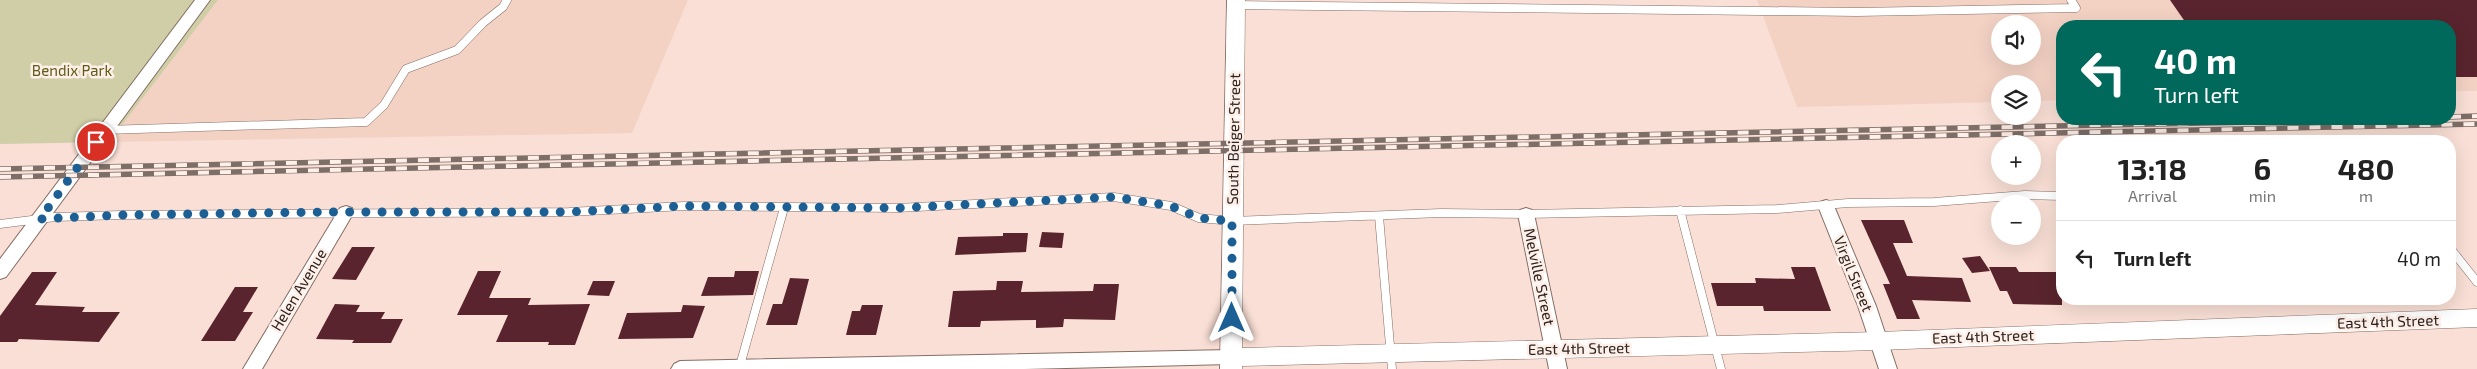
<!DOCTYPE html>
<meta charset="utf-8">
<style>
:root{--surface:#fff;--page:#f6f6f6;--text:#222;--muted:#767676;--line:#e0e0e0}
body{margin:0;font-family:"Exo 2",sans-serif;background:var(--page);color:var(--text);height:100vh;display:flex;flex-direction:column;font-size:19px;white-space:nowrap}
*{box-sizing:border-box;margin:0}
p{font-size:16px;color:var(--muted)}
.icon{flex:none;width:28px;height:28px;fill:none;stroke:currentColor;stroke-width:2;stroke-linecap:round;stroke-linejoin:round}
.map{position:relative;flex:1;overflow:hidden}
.sheet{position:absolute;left:2056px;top:135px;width:400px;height:170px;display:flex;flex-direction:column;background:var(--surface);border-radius:20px;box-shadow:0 5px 20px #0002}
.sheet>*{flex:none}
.hud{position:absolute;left:2056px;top:20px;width:400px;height:105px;border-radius:20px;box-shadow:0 5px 20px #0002;background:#00695c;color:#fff;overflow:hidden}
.controls{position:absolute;left:1991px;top:15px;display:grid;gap:10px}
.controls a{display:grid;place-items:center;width:50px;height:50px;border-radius:50%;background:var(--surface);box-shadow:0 5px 20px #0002;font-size:25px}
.pin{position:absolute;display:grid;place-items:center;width:42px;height:42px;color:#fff;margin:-21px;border:2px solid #fff;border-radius:50%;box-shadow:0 1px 5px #0007}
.me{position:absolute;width:55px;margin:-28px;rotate:0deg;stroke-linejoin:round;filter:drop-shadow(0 0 4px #0008)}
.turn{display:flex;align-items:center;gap:18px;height:105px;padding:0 15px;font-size:22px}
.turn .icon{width:65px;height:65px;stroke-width:2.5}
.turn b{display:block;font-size:35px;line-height:42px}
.eta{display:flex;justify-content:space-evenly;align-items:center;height:85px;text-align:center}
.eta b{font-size:30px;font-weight:700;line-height:35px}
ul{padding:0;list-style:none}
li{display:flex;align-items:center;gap:15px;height:75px;padding:0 15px;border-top:1px solid var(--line)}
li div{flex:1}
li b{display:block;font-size:19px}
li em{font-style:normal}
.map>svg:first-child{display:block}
.built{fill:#f3d2c4;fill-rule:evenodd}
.green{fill:#d0cea7}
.building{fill:#59242d}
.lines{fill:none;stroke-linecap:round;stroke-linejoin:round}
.service-casing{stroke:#856e65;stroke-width:9}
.minor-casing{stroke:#856e65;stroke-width:2}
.tertiary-casing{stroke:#856e65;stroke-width:1}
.service{stroke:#fff;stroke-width:8}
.minor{fill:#fff;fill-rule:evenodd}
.tertiary{fill:#fff;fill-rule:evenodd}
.rail-casing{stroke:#7e6e68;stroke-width:5.5}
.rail{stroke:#feefe8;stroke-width:4;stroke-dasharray:11;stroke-linecap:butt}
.route{stroke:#1c5f94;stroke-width:9;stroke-dasharray:0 16.2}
.labels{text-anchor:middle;stroke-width:5;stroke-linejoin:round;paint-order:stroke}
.park-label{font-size:15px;fill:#5e5a16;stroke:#feefe8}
.street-label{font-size:15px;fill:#2b211e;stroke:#feefe8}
</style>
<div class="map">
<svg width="2477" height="369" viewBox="0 0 2477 369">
<rect width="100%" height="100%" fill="#f9dfd5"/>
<path class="built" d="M218 0H688L632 133 109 142Z
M1757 0H2477V91H2450V26H2062V100L2033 101 2032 84H2000V102L1797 107ZM2000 24H2032V56H2000Z"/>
<path class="green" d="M0 0H218L109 142 0 144Z"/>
<path class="building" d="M2170 0H2477V77H2450V26H2188Z
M1861 220H1904L1913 243H1893L1907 276 1962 278 1971 302 1912 300 1920 319H1897L1883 284H1890Z
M1042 232 1064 233 1062 248 1039 247Z
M1003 233H1028L1026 252 955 255 958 237 1003 236Z
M352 247H375L356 280 332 279Z
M1980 256 1990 271 1972 273 1962 258Z
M1791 267H1815L1831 311H1764L1763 306H1717L1711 283H1756L1755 278 1795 279Z
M1989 267H2016L2019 272H2062V305L2013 304 2007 291H2000Z
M478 271H501L489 298H531L528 305 590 304 575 345H548L549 342H496L508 315H457Z
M735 271H759L753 295 701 296 708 277H734Z
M32 272H57L35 305 85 307 82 312H120L99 342 19 339 17 342H0V316Z
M790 278 809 279 797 325H766L773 304H782Z
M593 281H615L609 296 587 295Z
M997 281H1023L1021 292 1093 291 1094 284H1119L1115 320 1064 319 1063 327 1036 328V320L981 321 980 327H948L953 291 996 290Z
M235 287H258L243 312H253L235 341H201Z
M335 304 360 305 356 312H385L381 319H403L391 343H352L354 340 316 339Z
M683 305 705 306 693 338 618 339 627 313 681 312Z
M862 305H883L876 335H846L852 311H860Z"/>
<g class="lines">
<defs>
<path id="service" d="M1236 5 1857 12 2076 8 2071 0
M105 130 366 122 384 105 406 69 457 50 483 23 503 7 507 0
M1680 210 1721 369
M1379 216 1392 369
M0 224 55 217 121 215 569 212 684 206 897 208 1114 197 1171 206 1199 218 1232 221 1441 213 1526 214 1777 209 1848 203 1934 202 2025 195 2062 196
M2450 248 2477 282
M739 369 784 208"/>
<path id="minor" d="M195 0H210L6 277 0 279V259Z
M1826 200 1832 202 1834 206 1876 306 1897 369H1879L1858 306 1818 206 1820 202Z
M346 206 352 208 354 212 262 369H243L340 208Z
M1526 208 1532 210 1534 214 1567 369H1549L1518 214 1520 210Z
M1231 350 1237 352 1240 357 1237 362 1231 364 1025 369H671L674 364 680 361Z"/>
<path id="tertiary" d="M1227 0H1245L1242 348 1879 332 2477 309V327L1879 350 1242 366V369H1220Z"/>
</defs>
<use href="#service" class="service-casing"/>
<use href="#minor" class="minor-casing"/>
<use href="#tertiary" class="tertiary-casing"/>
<use href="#service" class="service"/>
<use href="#minor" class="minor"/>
<use href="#tertiary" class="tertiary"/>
<defs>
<path id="rail" d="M2450 117 2477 116
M0 169 2391 119
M0 177 2477 124"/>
</defs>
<use href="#rail" class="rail-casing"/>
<use href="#rail" class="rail"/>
</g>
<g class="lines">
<path class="route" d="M96 142 40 219 121 215 327 212H569L684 206 898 208 1114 197 1171 206 1199 218 1232 221V318"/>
</g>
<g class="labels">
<g class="park-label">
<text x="72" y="76">Bendix Park</text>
</g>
<g class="street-label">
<text transform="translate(1234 139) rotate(-89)" y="5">South Beiger Street</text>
<text transform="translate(1853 274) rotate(68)" y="5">Virgil Street</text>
<text transform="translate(1539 277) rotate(78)" y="5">Melville Street</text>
<text transform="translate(299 290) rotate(-59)" y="5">Helen Avenue</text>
<text transform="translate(2388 322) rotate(-2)" y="5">East 4th Street</text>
<text transform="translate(1983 337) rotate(-2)" y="5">East 4th Street</text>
<text transform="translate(1579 349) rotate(-1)" y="5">East 4th Street</text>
</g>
</g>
</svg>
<div class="controls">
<a><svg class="icon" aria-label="sound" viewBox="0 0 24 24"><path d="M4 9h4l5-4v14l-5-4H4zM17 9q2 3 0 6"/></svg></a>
<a><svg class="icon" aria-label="layers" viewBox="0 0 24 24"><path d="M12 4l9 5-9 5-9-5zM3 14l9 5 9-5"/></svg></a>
<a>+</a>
<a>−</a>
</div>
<div class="pin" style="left:96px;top:142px;background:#d93025"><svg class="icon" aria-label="arrive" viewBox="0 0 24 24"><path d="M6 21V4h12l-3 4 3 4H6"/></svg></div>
<svg class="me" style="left:1232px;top:318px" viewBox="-20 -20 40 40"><path d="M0-17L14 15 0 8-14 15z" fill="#1c5f94" stroke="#fff" stroke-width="4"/></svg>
<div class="hud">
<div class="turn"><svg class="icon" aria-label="left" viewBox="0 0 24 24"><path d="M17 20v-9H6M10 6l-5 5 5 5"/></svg><div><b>40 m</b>Turn left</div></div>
</div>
<section class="sheet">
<div class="eta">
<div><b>13:18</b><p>Arrival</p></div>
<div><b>6</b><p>min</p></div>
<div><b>480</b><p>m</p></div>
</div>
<ul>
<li><svg class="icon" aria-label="left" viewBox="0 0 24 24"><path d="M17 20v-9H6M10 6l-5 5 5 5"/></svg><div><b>Turn left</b></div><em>40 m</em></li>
</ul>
</section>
</div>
